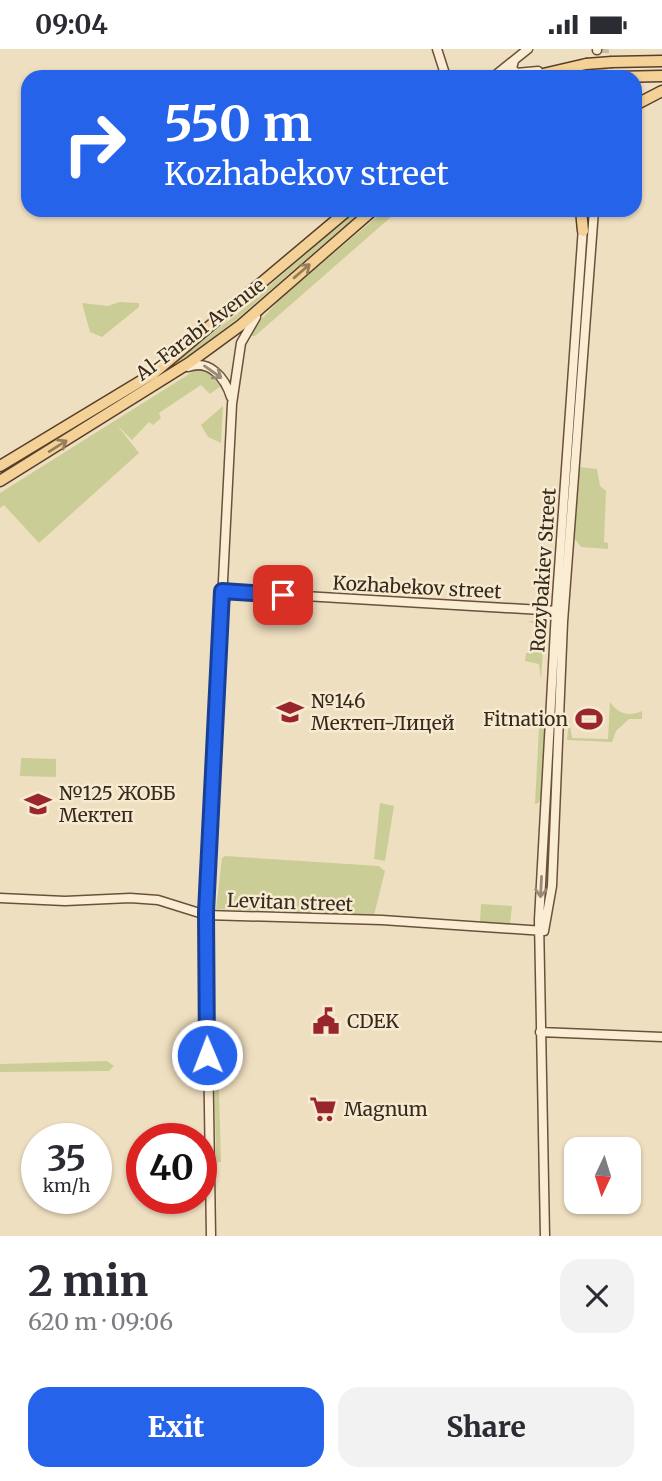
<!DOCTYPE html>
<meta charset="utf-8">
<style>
:root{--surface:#fff;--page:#f2f2f3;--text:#2b2b33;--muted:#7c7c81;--accent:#2563eb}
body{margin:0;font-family:Merriweather,serif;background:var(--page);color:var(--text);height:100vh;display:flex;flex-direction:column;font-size:26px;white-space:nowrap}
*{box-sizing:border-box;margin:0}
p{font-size:23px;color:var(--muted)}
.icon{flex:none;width:38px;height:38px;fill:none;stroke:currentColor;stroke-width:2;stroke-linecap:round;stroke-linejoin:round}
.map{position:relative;height:1187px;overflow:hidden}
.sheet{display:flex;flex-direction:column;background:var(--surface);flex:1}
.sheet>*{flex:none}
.banner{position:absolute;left:21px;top:21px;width:621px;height:147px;border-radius:21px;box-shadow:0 2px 5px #0004;background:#2563eb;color:#fff;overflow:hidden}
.needle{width:46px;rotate:184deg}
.fabs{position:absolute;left:564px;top:1088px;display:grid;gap:14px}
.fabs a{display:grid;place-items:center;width:77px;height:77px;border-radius:14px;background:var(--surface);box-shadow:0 2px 5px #0004;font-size:35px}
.speed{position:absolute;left:21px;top:1074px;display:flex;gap:14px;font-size:35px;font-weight:700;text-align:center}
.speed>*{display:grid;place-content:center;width:91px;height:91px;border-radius:50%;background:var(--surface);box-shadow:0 2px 5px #0004;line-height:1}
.speed small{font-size:18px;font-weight:400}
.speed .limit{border:10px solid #d22;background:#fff;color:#111}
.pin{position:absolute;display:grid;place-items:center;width:60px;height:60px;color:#fff;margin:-30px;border-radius:14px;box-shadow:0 4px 10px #0006}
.me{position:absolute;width:77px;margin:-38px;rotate:359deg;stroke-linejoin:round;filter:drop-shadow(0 0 5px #0008)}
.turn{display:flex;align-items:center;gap:24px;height:147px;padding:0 28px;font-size:32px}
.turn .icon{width:91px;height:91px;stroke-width:2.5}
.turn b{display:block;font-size:49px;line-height:60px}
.round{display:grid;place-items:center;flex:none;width:74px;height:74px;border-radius:21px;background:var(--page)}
.head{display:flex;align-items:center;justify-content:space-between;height:119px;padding:0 28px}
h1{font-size:42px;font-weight:800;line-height:52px}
.action{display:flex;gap:14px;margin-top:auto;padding:14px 28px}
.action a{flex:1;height:80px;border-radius:21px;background:var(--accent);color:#fff;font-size:28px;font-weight:800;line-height:80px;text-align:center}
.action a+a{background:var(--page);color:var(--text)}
.status{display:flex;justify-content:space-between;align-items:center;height:49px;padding:0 35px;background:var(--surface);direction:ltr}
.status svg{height:19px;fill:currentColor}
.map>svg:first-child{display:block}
.green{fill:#cacd95}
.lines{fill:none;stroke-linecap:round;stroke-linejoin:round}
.secondary-tunnel{stroke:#cabba0;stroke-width:8;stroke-dasharray:8 4;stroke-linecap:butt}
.secondary-casing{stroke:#6b513b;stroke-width:11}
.primary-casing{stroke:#573e2c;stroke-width:13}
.secondary{stroke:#faedd4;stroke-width:8}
.primary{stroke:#f4d297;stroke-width:10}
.primary-bridge-casing{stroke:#573e2c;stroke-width:13;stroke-linecap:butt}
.primary-bridge{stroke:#f4d297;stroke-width:10}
.oneway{stroke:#967e5a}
.oneway2{stroke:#998b78}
.route-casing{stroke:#184099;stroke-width:18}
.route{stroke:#2563eb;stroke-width:12}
.labels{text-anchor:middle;stroke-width:5;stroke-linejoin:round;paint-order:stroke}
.street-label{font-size:19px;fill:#38291d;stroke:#f6ead1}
.poi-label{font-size:19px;fill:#38291d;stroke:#f6ead1;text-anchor:start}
</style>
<div class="status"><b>09:04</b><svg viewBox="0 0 49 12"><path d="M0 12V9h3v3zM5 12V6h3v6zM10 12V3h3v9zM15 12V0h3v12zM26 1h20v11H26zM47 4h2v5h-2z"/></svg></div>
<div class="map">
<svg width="662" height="1187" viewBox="0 0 662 1187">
<rect width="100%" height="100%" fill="#efdfc1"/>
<path class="green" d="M356 161H363L238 269 187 308 0 424 185 305 236 266Z
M385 161H399L255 287H246L282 248Z
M119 253 139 254V258L102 288 90 283 82 254 108 257Z
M197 320 210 325 221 337 210 345 201 336 159 364 161 369 153 376 149 373 132 391 117 376 139 404 39 494 4 456 0 459V444Z
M223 357 221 394 208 388 201 376Z
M579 418 597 420 600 437 606 442 604 493 608 494V500L581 498 574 489Z
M528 572 545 573 541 631 539 615 525 612 526 604 534 603 536 576Z
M610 653C618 665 629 668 642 662V670H629L616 682 612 693 567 691 569 670 572 689 608 690Z
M545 677 542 752 535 755 539 678Z
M21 709 56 710V728L20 727Z
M380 754 394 757 385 812 374 810Z
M225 807 379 817 385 822 374 866 216 860 222 809Z
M481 855 512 857 510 875 480 873Z
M214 1008H218L221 1113H217L216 1108Z
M107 1012 114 1017 109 1022 0 1023V1015Z"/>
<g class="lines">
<path class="secondary-tunnel" d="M595 28 597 1
M603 28 605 0"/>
<defs>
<path id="secondary" d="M437 0 446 28
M597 1V0
M514 12 512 19 516 24 538 22
M493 28 528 0
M188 318C210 310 225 329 231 348
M222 542 558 562
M0 849 65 852 130 849 158 851 206 866 382 871 544 882 552 837 563 573 594 161
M540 983 662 988
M211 1187 206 866 232 355 241 294 256 268
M545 1187 539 871 556 562 583 178"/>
<path id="primary" d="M612 13 662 12
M530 28 586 15
M615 28 662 27
M635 56 662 42
M581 161 583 182
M594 162V161
M0 417 154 324 348 161
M0 432 189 314 241 276 373 161"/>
</defs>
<use href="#secondary" class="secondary-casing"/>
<use href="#primary" class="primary-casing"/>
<use href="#secondary" class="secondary"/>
<use href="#primary" class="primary"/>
<defs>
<path id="primary-bridge" d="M586 15 612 13"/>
</defs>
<use href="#primary-bridge" class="primary-bridge-casing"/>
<use href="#primary-bridge" class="primary-bridge"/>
</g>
<defs><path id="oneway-shaft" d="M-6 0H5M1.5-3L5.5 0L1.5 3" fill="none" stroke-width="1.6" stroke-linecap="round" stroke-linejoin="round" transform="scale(1.75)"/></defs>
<g class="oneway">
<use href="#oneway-shaft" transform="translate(302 222) rotate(-41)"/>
<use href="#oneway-shaft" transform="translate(58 397) rotate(-32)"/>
</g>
<g class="oneway2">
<use href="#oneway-shaft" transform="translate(213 323) rotate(35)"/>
<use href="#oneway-shaft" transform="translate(541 838) rotate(93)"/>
</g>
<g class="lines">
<defs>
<path id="route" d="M207 1006 206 863 222 542 283 546"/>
</defs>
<use href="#route" class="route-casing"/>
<use href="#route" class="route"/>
</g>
<defs>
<symbol id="school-bare" viewBox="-9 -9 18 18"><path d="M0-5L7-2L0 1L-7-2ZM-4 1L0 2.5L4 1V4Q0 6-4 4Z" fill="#9a262d" stroke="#f6ead1" stroke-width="2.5" paint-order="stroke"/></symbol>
<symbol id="stadium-bare" viewBox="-9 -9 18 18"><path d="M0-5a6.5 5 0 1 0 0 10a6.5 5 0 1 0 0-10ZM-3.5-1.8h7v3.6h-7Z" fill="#9a262d" stroke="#f6ead1" stroke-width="2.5" paint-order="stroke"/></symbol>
<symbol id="civic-bare" viewBox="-9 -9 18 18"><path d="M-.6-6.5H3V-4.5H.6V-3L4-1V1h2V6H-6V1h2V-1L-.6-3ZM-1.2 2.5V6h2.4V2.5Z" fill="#9a262d" stroke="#f6ead1" stroke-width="2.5" paint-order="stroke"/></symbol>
<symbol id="supermarket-bare" viewBox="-9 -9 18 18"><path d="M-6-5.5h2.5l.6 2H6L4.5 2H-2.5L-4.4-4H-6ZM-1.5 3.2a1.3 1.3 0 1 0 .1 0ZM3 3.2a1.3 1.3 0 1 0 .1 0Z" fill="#9a262d" stroke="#f6ead1" stroke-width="2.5" paint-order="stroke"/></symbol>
</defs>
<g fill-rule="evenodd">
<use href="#school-bare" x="271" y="644" width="38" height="38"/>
<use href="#stadium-bare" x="570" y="651" width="38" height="38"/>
<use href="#school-bare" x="19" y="736" width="38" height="38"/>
<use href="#civic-bare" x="307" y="953" width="38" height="38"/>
<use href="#supermarket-bare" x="304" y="1041" width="38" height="38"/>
</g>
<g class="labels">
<g class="street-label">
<text transform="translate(200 280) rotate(-37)" y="7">Al-Farabi Avenue</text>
<text transform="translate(543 521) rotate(-86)" y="7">Rozybakiev Street</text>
<text transform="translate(417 538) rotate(3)" y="7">Kozhabekov street</text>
<text transform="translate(290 853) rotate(2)" y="7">Levitan street</text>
</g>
<g class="poi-label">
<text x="311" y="659">№146<tspan x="311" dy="22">Мектеп-Лицей</tspan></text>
<text x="568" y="677" text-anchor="end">Fitnation</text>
<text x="59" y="751">№125 ЖОББ<tspan x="59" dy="22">Мектеп</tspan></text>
<text x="347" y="979">CDEK</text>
<text x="344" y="1067">Magnum</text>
</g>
</g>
</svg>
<div class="fabs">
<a><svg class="needle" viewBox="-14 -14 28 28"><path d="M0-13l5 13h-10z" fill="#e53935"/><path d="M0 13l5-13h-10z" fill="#7c7c81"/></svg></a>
</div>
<div class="speed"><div>35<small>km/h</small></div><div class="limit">40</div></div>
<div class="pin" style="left:283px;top:546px;background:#d93025"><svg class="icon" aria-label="arrive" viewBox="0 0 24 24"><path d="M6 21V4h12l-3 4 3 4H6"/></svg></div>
<svg class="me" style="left:207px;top:1006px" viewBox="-20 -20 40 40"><circle r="17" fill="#2563eb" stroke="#fff" stroke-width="3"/><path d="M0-11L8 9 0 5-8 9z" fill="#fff"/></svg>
<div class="banner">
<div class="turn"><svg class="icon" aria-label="right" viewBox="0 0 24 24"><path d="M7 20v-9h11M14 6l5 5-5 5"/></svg><div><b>550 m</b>Kozhabekov street</div></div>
</div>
</div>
<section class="sheet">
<div class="head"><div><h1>2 min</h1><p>620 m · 09:06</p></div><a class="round"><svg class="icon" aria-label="close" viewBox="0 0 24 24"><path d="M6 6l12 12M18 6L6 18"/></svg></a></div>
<div class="action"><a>Exit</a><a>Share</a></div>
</section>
